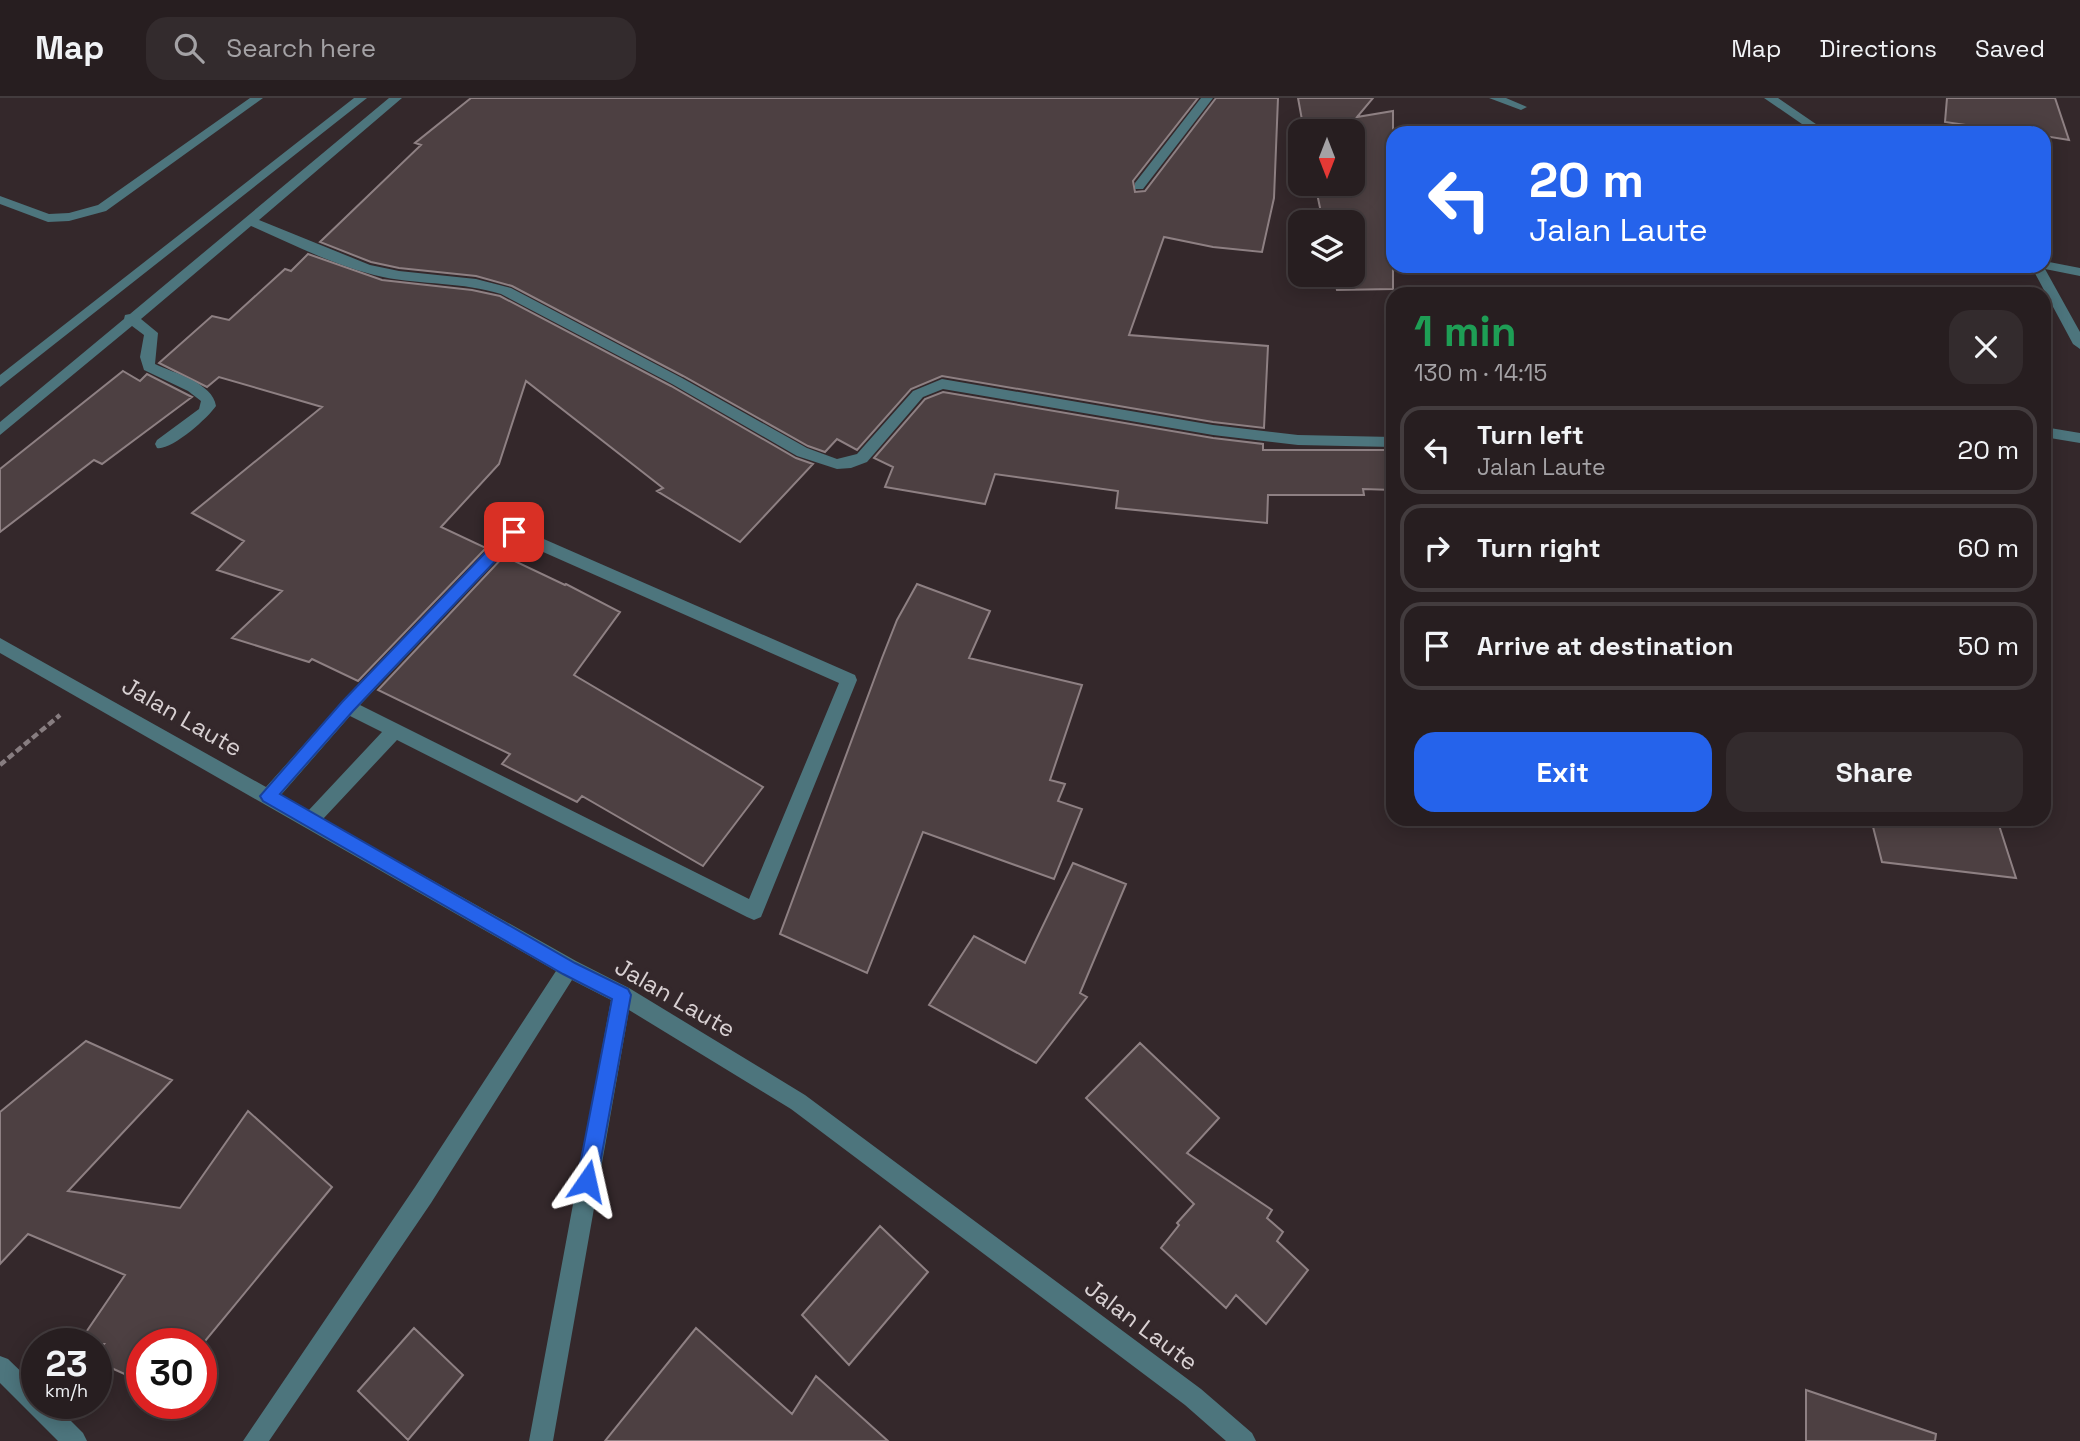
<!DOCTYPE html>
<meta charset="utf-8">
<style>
:root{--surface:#271e20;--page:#332b2d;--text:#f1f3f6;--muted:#a4a2a5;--line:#433c3e;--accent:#2563eb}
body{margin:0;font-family:"Space Grotesk",sans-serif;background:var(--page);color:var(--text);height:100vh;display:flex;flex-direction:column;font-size:26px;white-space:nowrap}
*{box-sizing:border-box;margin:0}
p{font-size:23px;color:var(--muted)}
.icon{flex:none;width:38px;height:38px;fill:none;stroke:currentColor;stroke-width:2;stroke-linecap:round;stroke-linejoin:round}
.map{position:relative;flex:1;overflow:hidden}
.panel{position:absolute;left:1386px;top:189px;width:665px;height:539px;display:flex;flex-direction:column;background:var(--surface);border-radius:21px;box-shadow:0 4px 18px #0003,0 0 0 2px var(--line)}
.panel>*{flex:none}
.hud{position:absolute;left:1386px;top:28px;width:665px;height:147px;border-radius:21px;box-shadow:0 4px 18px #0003,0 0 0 2px var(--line);background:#2563eb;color:#fff;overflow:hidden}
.needle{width:46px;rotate:180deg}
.fabs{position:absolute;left:1288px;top:21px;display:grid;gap:14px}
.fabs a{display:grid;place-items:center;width:77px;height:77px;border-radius:14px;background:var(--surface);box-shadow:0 4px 18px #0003,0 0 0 2px var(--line);font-size:35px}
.speed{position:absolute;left:21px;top:1230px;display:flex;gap:14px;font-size:35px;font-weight:700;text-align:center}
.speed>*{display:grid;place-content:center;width:91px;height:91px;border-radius:50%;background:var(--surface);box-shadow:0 4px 18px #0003,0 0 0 2px var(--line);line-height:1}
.speed small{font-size:18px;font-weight:400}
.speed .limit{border:10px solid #d22;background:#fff;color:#111}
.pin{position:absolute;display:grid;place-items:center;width:60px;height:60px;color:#fff;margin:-30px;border-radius:14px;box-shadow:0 4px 10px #0006}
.me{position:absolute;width:77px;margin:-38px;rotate:11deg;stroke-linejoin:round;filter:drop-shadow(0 0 5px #0008)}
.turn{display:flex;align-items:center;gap:24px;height:147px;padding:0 28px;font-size:32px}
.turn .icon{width:91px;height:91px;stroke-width:2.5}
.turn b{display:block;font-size:49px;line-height:60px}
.round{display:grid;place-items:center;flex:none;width:74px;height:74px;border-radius:21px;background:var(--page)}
.head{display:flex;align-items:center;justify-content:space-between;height:119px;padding:0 28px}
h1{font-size:42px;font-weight:800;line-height:52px;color:#1e9e55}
.button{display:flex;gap:14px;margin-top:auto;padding:14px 28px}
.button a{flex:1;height:80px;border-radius:21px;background:var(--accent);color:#fff;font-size:28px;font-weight:800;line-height:80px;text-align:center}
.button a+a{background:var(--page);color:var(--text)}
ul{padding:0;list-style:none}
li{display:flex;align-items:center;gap:21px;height:88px;margin:0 14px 10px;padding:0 14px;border:4px solid var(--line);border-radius:21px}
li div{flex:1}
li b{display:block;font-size:26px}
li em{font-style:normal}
header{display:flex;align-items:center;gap:42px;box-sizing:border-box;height:98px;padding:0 35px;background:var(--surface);border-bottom:2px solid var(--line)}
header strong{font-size:33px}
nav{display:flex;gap:38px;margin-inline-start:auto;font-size:24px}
.search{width:490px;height:63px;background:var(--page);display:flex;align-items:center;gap:18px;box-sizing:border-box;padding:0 24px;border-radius:21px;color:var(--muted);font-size:26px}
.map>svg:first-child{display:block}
.building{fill:#4d4042;stroke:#8e8083;stroke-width:2}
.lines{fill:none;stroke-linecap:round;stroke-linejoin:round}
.path{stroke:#877d80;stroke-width:4.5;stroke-dasharray:7 3.5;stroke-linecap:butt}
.minor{fill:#4d757d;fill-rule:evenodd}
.route{fill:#2563eb;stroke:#184099;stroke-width:2}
.labels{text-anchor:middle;stroke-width:7;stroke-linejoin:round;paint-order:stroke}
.street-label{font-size:24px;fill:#d8d0d2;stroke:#34282b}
</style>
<header>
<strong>Map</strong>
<div class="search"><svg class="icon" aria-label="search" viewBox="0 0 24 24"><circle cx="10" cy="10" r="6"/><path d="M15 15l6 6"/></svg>Search here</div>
<nav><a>Map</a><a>Directions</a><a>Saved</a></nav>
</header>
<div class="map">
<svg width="2080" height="1343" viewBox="0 0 2080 1343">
<rect width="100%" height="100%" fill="#34282b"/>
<path class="building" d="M471 0H1198L1133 83 1135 94 1145 93 1216 0H1278L1274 100 1262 154 1213 149 1164 139 1129 237 1268 248 1264 330 1213 324 942 278 911 291 857 352 837 341 825 354 808 348 683 278 512 188 476 178 399 170 371 164 320 144 421 47 415 45Z
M1298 0H1373L1357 19 1393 13V191L1337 192 1333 177H1353V124H1323L1315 86H1353V33H1304Z
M1947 0H2055L2069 42 2044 38V35H2021L1945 24Z
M308 156 382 182 472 192 500 198 671 288 796 360 813 366 740 444 657 393 663 390 526 283 499 366 441 429 486 450 358 583 312 561 309 564 232 540 282 493 217 472 244 443 192 415 322 309 219 279 207 289 159 265 212 218 229 222 285 171 291 173Z
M123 273 140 283 147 276 192 299 102 366 94 362 0 434V371Z
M943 294 1213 340 1263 346V352H1393V392L1363 391 1364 397H1268L1267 425 1116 410 1118 393 995 376 985 406 885 389 893 369 874 360 925 301Z
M504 458 565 487 566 486 620 514 574 577 763 689 703 768 582 698 577 704 502 666 510 656 378 592Z
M917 486 990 513 969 560 1082 587 1050 682 1065 686 1058 703 1082 711 1054 781 923 734 867 875 780 836 882 560 897 522Z
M1871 721H1997L2016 780 1882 764Z
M1073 765 1126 786 1080 895 1087 899 1036 965 929 907 974 838 1025 865Z
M86 943 172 982 68 1093 180 1110 248 1013 332 1089 201 1248 142 1246V1284L96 1263V1256L104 1246H78L125 1177 28 1136 0 1166V1014Z
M1140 945 1219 1020 1187 1055 1272 1112 1267 1120 1283 1134 1277 1143 1308 1172 1266 1226 1236 1197 1226 1210 1161 1150 1179 1127 1177 1125 1194 1106 1086 1000Z
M880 1128 928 1174 849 1267 802 1217Z
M414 1230 463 1277 408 1342 358 1293Z
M696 1230 792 1316 816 1278 888 1343H605Z
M1806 1292 1936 1336 1935 1343H1806Z"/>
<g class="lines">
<path class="path" d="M0 667 60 617"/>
<path class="minor" d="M250 0H263L106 113 69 123 48 124 0 106V98L49 116 69 115 98 107Z
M354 0H367L0 289V277Z
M389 0H402L259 122 370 167 399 173 476 181 511 190 682 280 807 350 837 361 857 356 913 293 942 281 1213 327 1298 337 1393 339V349L1298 347 1213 337 943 291 923 299 867 364 851 370 837 371 797 358 672 286 501 196C463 184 422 187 383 179 337 169 294 147 251 128L141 221 158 235 155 266C174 275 213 285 216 308 208 320 171 353 157 350L155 346 157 342 199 311 201 303 188 293 144 272 140 259 144 237 132 228 0 337V324L124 221 125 217 130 216Z
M1201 0H1213L1143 91H1135V85Z
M1489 0H1506L1527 9 1521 12Z
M1764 0H1778L1829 35H1815Z
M2044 163 2080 170V178L2045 171 2080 234V251L2073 246 2031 168H2044Z
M2044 329 2080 335V345L2044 339Z
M514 428 855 577 857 582 761 819 754 822 747 819 397 642 323 721 576 863 629 890 805 997 1201 1291 1252 1335 1256 1343H1226L1185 1307 791 1011 629 912 553 1343H529L611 902 572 882 431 1105 269 1343H243L415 1089 556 873 0 555V540L266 689 342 604 509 430ZM516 442 839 585 749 801 360 607ZM350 618 382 634 308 713 281 697Z
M0 1258 8 1261 37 1289V1306H54L83 1335 87 1343H58L0 1285Z"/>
</g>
<path class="route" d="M514 429 519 430V438L353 613 280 696 575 865 628 891 631 897 597 1083 594 1090 587 1093 580 1090 577 1083 612 901 563 876 263 703 260 698 342 604 509 430Z"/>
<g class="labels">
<g class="street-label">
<text transform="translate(182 619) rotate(30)" y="8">Jalan Laute</text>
<text transform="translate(675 900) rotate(30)" y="8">Jalan Laute</text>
<text transform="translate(1141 1227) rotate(37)" y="8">Jalan Laute</text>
</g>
</g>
</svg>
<div class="fabs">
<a><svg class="needle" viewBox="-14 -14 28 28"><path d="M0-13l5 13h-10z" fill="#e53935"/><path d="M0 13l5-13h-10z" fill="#a4a2a5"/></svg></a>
<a><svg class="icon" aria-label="layers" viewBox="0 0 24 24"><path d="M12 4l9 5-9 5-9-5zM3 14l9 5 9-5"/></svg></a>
</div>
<div class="speed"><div>23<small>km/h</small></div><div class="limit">30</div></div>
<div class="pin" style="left:514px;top:434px;background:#d93025"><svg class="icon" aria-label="arrive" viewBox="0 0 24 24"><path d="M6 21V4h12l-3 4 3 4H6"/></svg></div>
<svg class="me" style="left:587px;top:1083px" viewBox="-20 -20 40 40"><path d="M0-17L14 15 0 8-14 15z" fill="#2563eb" stroke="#fff" stroke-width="4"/></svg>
<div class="hud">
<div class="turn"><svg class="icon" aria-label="left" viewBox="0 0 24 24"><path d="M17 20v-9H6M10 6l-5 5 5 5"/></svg><div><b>20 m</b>Jalan Laute</div></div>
</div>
<section class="panel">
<div class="head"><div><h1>1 min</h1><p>130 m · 14:15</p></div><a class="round"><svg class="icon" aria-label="close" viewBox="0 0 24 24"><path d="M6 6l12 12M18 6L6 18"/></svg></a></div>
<ul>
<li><svg class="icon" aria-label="left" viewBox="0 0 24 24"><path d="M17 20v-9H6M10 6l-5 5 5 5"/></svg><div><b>Turn left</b><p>Jalan Laute</p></div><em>20 m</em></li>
<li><svg class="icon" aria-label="right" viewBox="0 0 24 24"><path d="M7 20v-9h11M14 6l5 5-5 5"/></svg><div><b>Turn right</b></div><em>60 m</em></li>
<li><svg class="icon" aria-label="arrive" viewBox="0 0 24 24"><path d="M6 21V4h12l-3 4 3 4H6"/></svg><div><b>Arrive at destination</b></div><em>50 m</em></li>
</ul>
<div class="button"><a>Exit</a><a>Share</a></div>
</section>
</div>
